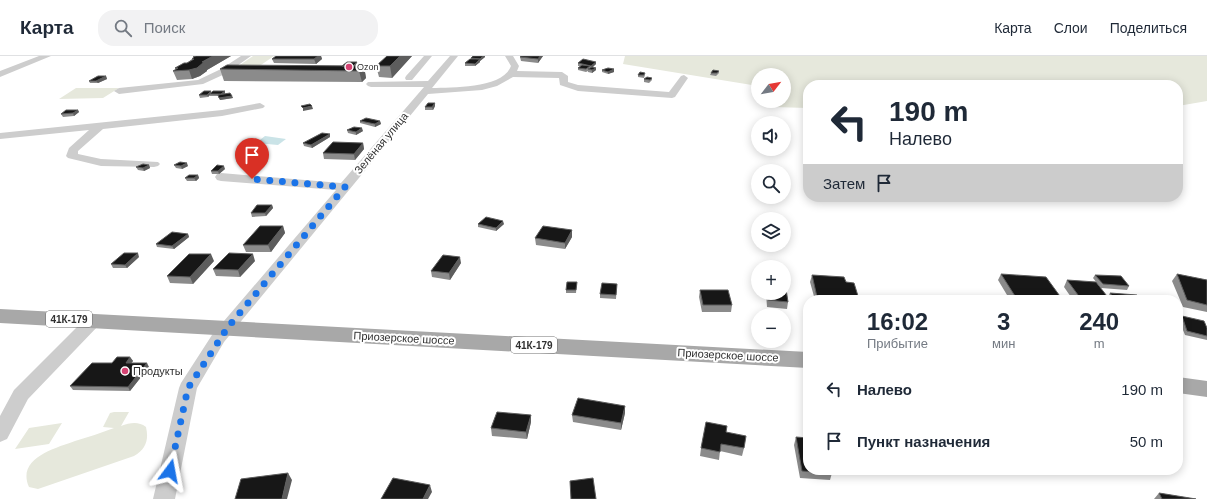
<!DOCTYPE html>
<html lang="ru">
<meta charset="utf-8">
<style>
:root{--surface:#fff;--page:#f2f2f3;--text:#1f2937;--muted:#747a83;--line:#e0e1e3}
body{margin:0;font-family:Arial,sans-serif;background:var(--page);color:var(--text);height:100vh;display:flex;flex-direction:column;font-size:15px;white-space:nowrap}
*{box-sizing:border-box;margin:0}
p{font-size:13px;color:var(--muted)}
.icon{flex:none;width:22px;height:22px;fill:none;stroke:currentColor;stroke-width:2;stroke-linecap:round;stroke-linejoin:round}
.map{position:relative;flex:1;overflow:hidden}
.panel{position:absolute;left:803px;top:239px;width:380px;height:180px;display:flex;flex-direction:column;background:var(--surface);border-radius:16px;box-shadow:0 2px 10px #0003}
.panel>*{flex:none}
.banner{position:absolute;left:803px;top:24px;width:380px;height:122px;border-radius:16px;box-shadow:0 2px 10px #0003;background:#fff;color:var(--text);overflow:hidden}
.needle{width:26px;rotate:59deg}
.fabs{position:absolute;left:751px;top:12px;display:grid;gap:8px}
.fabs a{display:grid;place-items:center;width:40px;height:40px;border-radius:50%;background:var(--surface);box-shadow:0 2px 10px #0003;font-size:20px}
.pin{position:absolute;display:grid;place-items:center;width:34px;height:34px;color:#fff;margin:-41px -17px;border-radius:50% 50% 50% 0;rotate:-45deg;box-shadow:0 0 4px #0007}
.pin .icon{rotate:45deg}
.me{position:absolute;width:44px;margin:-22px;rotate:13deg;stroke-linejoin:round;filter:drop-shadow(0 0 3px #0008)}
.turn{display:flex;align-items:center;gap:14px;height:84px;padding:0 20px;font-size:18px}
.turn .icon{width:52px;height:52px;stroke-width:2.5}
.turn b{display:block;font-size:28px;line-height:34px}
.then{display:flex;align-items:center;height:38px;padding:0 20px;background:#0003;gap:8px;font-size:15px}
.eta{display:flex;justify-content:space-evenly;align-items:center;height:68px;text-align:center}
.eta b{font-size:24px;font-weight:700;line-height:28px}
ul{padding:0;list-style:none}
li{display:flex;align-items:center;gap:12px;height:52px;padding:0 20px}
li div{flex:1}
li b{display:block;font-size:15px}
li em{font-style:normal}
header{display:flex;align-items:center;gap:24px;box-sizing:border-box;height:56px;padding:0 20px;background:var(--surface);border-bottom:1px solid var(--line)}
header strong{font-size:19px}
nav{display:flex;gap:22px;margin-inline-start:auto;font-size:14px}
.search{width:280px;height:36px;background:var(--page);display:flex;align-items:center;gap:10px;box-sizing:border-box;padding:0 14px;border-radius:16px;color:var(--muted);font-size:15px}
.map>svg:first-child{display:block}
.green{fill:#e6e8dc}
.water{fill:#cae3e7}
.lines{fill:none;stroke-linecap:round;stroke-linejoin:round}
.minor{fill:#cdcdcd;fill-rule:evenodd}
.major{fill:#a8a8a8;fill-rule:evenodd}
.wall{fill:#8b8b8b}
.shaded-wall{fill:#5d5d5d}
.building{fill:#171717;stroke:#5d5d5d}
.route{stroke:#1a73e8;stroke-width:7;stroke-dasharray:0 12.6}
.poi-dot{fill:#d54373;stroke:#fff;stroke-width:1.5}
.labels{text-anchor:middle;stroke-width:4;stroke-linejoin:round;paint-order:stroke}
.far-poi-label{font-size:9px;fill:#303030;stroke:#fff;text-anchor:start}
.shield{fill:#fff;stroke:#6e6e6e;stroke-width:1}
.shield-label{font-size:10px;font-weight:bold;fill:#303030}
.street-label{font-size:11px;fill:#303030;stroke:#fff}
.poi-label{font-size:11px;fill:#303030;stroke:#fff;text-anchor:start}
</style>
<header>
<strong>Карта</strong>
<div class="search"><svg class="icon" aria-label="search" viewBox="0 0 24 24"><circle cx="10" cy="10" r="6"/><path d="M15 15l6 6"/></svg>Поиск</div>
<nav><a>Карта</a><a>Слои</a><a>Поделиться</a></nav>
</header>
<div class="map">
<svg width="1207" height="443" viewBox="0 0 1207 443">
<rect width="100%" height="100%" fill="#fff"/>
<path class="green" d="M253 0H274L258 11H237Z
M625 0H1207V45L1178 50V29H808V52L773 51 778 45H784V38L786 35H784V19H758V30L623 8Z
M76 32H119L103 42 59 43Z
M114 356H129L121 370C130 367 138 365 146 371 149 384 146 393 134 400L38 433 29 431C16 402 56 392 75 385 88 381 101 377 114 372L103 371 110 357Z
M62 367 49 388 15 393 29 372Z"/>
<path class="water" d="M265 80 286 83 278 89 256 87Z"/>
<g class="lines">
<path class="minor" d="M39 0H51L0 21V15Z
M241 0H251L227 17 203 28 119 38 114 35 119 32 198 24 221 13Z
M424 0H432L412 24H406L405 22 406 20Z
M450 0H458L432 32C453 31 502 33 511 10L505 0H513L519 10 517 15 562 16 568 20V26L578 29 669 36 681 20 684 19 688 22 675 41 672 42 578 35 560 29 559 22 513 21 497 30 482 34 428 38 224 286 197 332 175 443H153L179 332 181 327 212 279 336 134 221 125 217 124 215 121 217 118 221 117 341 127 424 31H371L368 30 366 28 368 26 428 25Z
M260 47 265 50 263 52 222 60 103 73 78 95V98L101 103 158 106 160 108 158 110 154 111 101 110 68 102 66 100 69 92 89 74 0 83V77L222 54Z
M94 259 100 260 102 264 100 268 28 343 7 383 0 386V360L14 334 88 260Z"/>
<path class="major" d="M0 253 808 296V312L0 267Z
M1178 321 1207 325V341L1178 337Z"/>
</g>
<path class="wall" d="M196 0H231L207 14V15L200 20 192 23 177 24 173 15 175 14V12L187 7 192 3 193 1Z
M276 0H321L322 3 316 8 274 7 272 3Z
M387 0H412L392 22 379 21 376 10Z
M473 0H485V1L480 5V6L475 10H465V7L471 3V2Z
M543 0 538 7 521 5 520 1Z
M596 6V8L592 11 596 14 592 17 588 16V15L586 16 578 14V12L581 10H578V7Z
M358 9 356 10H364L366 22 362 26 224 25 220 13 342 10Z
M614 13V16L608 18 602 16V14Z
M719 15V17L716 20 710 19 711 17Z
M638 19H645L644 22 638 21Z
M106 20 107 23 98 27H90L89 25Z
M652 22V24L649 27 644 26V23Z
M212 36 225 37V38L232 40 233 42 220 44 219 40H210V39L208 41 200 42 199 39Z
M435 50 433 54H425V51Z
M78 54 79 56 74 60 63 61 61 58Z
M360 65H380L381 68 375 71 360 67Z
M347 74 363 75 356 79 348 77Z
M330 81 312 92 304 90 303 87Z
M363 87 364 93 355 104 324 103 323 97Z
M149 109 150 112 144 115 138 114 136 111Z
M174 109 188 110 182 113 176 112Z
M225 113 219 118H212L211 115Z
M198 119 199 122 196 125H187L185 122Z
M272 149 273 152 266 160 252 161 251 157Z
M478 168H504L496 175 478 171Z
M283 170 285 177 271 196H246L243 189Z
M572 174V181L565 193 536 189 535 182Z
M188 178 189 181 174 193 157 191 156 188Z
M139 201 127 212H113L111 208Z
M214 205 193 228 170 227 167 220Z
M255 205 240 221 216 220 213 213Z
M461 207 450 224 432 221 431 215Z
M1001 218 1062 243 1061 244H1010L998 224Z
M1177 218 1207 224V256L1183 251 1172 225Z
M812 219 846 226 858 240 857 244H815L810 226Z
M1095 219 1129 230 1127 234 1101 232 1093 222Z
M1067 224 1110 244H1073L1064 231Z
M577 226 576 237H566V234Z
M617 228 616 243 600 242V238Z
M700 234 732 249 731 256H702L699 241Z
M766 237H784L788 246 787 253 767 251Z
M1110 237 1141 244H1111L1108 241Z
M1182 260 1207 272V284L1185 279 1179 264Z
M130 301 133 305 131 307 149 311 130 335 73 334 70 330 112 307Z
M625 357 621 374 573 366 572 359Z
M531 359V366L527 383 492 380 491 372Z
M726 376 744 392 742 400 720 395 719 404 700 400 701 392Z
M796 381 832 417 830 424 800 422 794 389Z
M1159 437 1196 443H1154Z"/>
<path class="shaded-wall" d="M213 0H231L207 14V15L200 20 192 23 189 14Z
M318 0H321L322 3 316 8 314 3Z
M400 0H412L392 22 390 10Z
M483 0H485V1L480 5V3Z
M540 0H543L538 7V3Z
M480 3V6L475 10V8Z
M357 6 358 9 354 12 353 10Z
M596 6V8L592 12 591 10Z
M364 10 366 22 362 26 359 15Z
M596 12V14L592 17V14Z
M614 13V16L608 18V16Z
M106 20 107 23 98 27 96 25Z
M211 35 212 37 210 38V39L208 41 207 39Z
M225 35V37L222 40 221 38Z
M232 40 233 42 220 44 219 42Z
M435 47V50L433 54 432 51Z
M312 50 313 53 303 55V52Z
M78 54 79 56 74 60 73 57Z
M380 65 381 68 375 71V68Z
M362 72 363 75 356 79V76Z
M330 78V81L312 92 311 89Z
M363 87 364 93 355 104 354 98Z
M187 107 188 110 182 113 181 110Z
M149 109 150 112 144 115 143 112Z
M224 110 225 113 219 118 218 115Z
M198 119 199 122 196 125 194 122Z
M272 149 273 152 266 160 265 157Z
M503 165 504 168 496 175V172Z
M283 170 285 177 271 196 268 189Z
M572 174V181L565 193V187Z
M188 178 189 181 174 193 172 190Z
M138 197 139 201 127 212 125 209Z
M211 198 214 205 193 228 190 221Z
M253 198 255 205 240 221 238 214Z
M460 201 461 207 450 224 449 217Z
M130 301 133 305 128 311 126 307Z
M147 307 149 311 130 335 128 331Z
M625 350V357L621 374V367Z
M531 359V366L527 383 526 376Z
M288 417 292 424 287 443H282Z
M430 429 432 436 428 443H423Z"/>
<path class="building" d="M196 0H213L202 6H204L197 12 189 14 173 15 178 12H175L184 7H187L194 3H192L194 1H193Z
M276 0H318L314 3H272Z
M387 0H400L390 10H376Z
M473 0H483L480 3 471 2Z
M521 0H540L538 3 520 1Z
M470 3H480L475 8 465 7Z
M583 3 596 6 591 10 578 7Z
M347 6H357L353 10H342Z
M227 9 364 10 359 15 220 13Z
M582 9 590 10 586 13 578 12Z
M592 11 596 12 592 14 588 13Z
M608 12 614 13 608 16 602 14Z
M713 14 719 15 717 17H711Z
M640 16 645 17 644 19H638Z
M98 20H106L96 25H89Z
M647 21 652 22 650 24 644 23Z
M204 35H211L207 39H199Z
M213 35H225L221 38H210Z
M230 37 232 40 219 42 218 39Z
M428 47H435L432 51H425Z
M310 48 312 50 303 52 301 50Z
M66 54H78L73 57 61 58Z
M366 62 380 65 375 68 360 65Z
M354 71 362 72 356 76 347 74Z
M322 77 330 78 311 89 303 87Z
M333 86 363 87 354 98 323 97Z
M180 106 187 107 181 110 174 109Z
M143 108 149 109 143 112 136 111Z
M217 109 224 110 218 115H211Z
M189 119H198L194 122H185Z
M257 149H272L265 157H251Z
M486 161 503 165 496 172 478 168Z
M260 170H283L268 189H243Z
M543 170 572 174 565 187 535 182Z
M172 176 188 178 172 190 156 188Z
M124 197H138L125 209 111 208Z
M229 197 253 198 238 214 213 213Z
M189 198H211L190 221 167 220Z
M443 199 460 201 449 217 431 215Z
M1001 218 1046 221 1062 243 1015 240Z
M1177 218 1207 224V249L1187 244Z
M812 219 844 221 846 226 854 227 858 240H852L853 244H832V242L817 241Z
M1095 219 1121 220 1129 230 1103 228Z
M784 220 788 246 768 244V237H784Z
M1067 224 1096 226 1110 244H1094L1081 243Z
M567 226H577L576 234H566Z
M602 227 617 228 616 239 600 238Z
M700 234H728L732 249H703Z
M1110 237 1137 239 1141 244H1115Z
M1182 260 1204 265 1207 272V280L1187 275Z
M117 301H130L126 307H147L128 331 70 330 92 307H112Z
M578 342 625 350 621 367 572 359Z
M497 356 531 359 526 376 491 372Z
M706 366 727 370 726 376 746 380 744 392 721 388 720 396 701 392Z
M796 381 808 382V414H832V417L802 415Z
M288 417 282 443H235L241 423Z
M393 422 430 429 423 443H381Z
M593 422 596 443H571L570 425Z
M1159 437 1196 443H1162Z"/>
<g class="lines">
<path class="route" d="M170 415 188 332 228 271 345 131 252 123"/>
</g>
<g class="poi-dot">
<circle cx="349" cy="11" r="4"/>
<circle cx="125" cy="315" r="4"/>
</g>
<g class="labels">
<g class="far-poi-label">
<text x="357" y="14">Ozon</text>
</g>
<g class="shield">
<rect x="46" y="255" width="46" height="16" rx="3"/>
<rect x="511" y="281" width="46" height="16" rx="3"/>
</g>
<g class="shield-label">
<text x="69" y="267">41К-179</text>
<text x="534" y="293">41К-179</text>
</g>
<g class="street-label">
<text transform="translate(381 87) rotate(-50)" y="4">Зелёная улица</text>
<text transform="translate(404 282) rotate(3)" y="4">Приозерское шоссе</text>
<text transform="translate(728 299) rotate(3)" y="4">Приозерское шоссе</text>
</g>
<g class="poi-label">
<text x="133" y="319">Продукты</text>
</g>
</g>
</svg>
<div class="fabs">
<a><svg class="needle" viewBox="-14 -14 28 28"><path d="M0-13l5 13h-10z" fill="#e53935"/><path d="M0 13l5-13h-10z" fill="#747a83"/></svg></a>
<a><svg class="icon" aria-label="sound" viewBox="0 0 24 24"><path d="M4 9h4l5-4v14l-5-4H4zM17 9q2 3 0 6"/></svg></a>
<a><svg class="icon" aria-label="search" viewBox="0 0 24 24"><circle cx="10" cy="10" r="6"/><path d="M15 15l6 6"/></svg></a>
<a><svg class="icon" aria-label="layers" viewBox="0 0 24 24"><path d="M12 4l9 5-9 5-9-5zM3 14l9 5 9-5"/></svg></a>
<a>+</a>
<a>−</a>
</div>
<div class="pin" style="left:252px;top:123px;background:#d93025"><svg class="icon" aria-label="arrive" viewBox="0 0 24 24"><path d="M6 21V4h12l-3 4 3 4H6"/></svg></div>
<svg class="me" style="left:170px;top:415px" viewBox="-20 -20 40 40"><path d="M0-17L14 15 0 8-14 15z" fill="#1a73e8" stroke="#fff" stroke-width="4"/></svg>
<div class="banner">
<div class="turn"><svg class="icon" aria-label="left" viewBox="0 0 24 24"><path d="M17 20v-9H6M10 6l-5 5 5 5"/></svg><div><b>190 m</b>Налево</div></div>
<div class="then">Затем<svg class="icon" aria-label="arrive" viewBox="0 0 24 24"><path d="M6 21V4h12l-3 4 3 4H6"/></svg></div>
</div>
<section class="panel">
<div class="eta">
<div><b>16:02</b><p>Прибытие</p></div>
<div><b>3</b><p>мин</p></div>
<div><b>240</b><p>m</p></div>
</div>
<ul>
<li><svg class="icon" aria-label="left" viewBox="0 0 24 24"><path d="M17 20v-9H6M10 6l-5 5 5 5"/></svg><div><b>Налево</b></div><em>190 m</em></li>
<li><svg class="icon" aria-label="arrive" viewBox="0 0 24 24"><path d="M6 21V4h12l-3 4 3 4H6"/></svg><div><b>Пункт назначения</b></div><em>50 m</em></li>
</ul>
</section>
</div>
